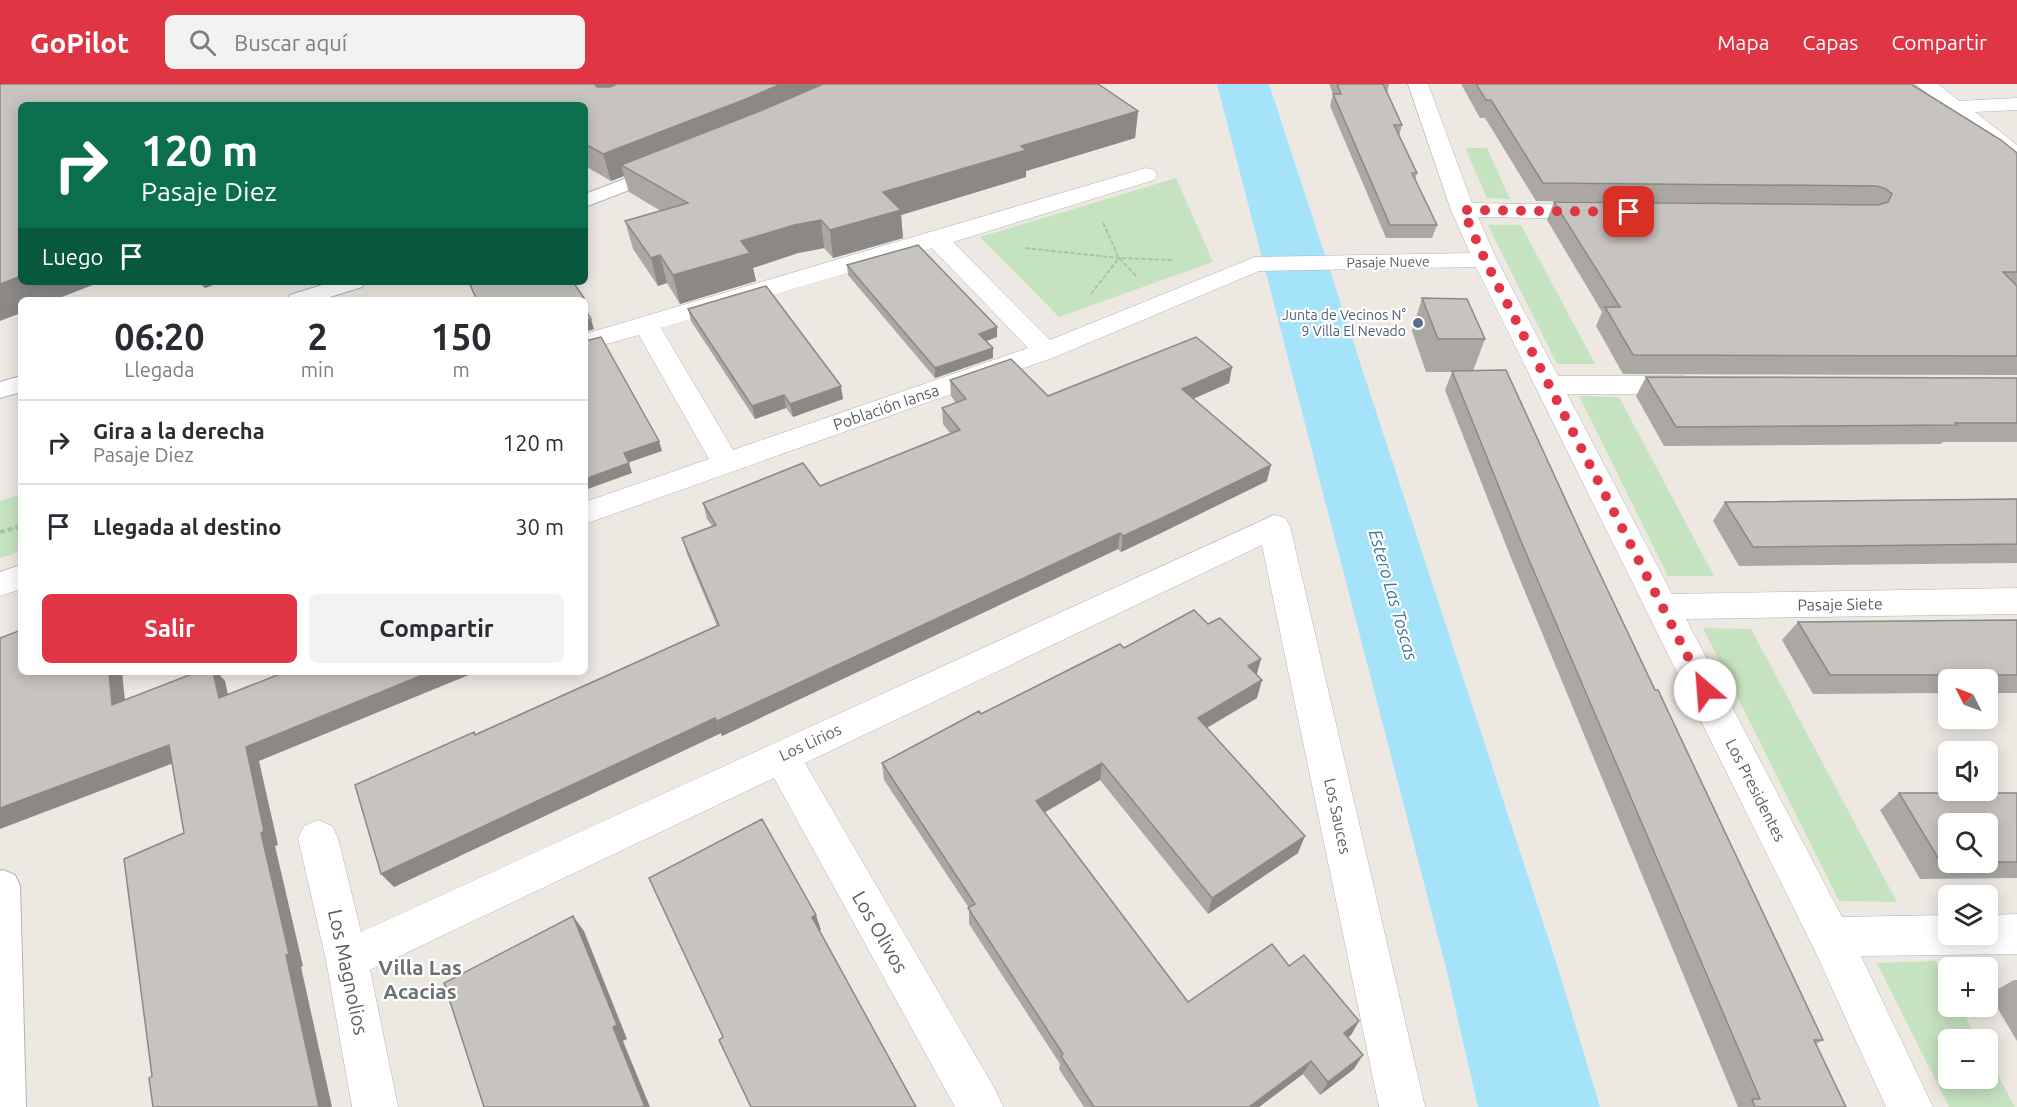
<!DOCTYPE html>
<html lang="es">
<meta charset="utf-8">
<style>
:root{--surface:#fff;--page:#f2f2f3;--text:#2b2b33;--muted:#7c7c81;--line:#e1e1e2;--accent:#e03545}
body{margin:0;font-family:Ubuntu,sans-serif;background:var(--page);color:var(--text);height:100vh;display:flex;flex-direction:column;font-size:22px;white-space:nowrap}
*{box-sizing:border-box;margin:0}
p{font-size:20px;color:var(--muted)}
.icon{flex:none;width:33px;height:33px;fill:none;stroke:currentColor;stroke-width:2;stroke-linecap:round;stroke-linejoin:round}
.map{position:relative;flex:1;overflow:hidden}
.details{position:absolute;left:18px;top:213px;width:570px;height:378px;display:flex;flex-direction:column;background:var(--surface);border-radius:9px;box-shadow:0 3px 15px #0003}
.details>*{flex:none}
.banner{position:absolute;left:18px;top:18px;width:570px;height:183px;border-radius:9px;box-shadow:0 3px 15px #0003;background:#0b6e4f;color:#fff;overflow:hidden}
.needle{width:39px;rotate:312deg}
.fabs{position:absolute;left:1938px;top:585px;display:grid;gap:12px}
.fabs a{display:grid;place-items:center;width:60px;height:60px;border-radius:9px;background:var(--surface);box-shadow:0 3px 15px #0003;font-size:30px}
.pin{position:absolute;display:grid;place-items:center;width:51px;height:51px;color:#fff;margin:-26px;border-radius:12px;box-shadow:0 3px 9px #0006}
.me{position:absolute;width:66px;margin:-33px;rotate:333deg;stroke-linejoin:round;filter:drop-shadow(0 0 4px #0008)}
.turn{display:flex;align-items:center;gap:21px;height:126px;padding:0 24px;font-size:27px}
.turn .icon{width:78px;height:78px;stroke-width:2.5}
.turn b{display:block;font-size:42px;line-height:51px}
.then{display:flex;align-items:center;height:57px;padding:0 24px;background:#0003;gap:12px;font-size:22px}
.eta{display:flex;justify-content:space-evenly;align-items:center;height:102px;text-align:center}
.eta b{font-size:36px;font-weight:700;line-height:42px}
.primary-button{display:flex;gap:12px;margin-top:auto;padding:12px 24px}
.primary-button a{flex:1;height:69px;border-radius:9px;background:var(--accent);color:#fff;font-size:24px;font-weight:700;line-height:69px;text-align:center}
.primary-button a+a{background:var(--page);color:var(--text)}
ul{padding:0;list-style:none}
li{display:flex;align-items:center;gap:18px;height:84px;padding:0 24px;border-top:2px solid var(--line)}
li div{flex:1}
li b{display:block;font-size:22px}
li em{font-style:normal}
header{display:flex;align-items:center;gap:36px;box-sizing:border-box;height:84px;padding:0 30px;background:var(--accent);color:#fff}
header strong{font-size:28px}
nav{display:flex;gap:33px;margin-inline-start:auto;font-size:21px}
.search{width:420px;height:54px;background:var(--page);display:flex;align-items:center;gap:15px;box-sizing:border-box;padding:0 21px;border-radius:9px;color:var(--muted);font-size:22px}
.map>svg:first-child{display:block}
.green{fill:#c6e3c0}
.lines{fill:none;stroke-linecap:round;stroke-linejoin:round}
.river{fill:#a4e3fa;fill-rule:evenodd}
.lane-casing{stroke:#b0b4b7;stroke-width:2}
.street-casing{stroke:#b0b4b7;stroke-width:1}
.path-far1{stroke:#9dcba2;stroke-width:2;stroke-dasharray:4.5 2;stroke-linecap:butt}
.path{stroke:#9dcba2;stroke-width:4;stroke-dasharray:5 3;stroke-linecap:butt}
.lane{fill:#fff;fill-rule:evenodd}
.street{fill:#fff;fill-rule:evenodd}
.wall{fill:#aba8a4}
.shaded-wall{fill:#8b8886}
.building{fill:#c7c3bf;stroke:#8b8886;stroke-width:1.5}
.route{stroke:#e03545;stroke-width:10;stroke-dasharray:0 18}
.service-dot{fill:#5c6f8a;stroke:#fff;stroke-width:2}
.labels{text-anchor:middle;stroke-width:4.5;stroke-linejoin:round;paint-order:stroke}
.far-street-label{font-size:14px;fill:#5a5f62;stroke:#fff}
.far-service-label{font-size:14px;fill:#4e5e75;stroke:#fff;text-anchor:end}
.street-label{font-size:16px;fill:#5a5f62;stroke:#fff}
.water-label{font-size:18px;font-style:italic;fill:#3d7a9a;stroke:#fff}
.near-street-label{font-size:20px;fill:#5a5f62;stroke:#fff}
.near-neighbourhood-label{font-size:21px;font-weight:bold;fill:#6c7174;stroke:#fff}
</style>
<header>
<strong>GoPilot</strong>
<div class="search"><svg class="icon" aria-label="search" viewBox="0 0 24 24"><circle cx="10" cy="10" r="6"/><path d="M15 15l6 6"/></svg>Buscar aquí</div>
<nav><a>Mapa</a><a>Capas</a><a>Compartir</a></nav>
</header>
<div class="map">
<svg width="2017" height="1023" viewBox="0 0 2017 1023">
<rect width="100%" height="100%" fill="#ede8e2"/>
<path class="green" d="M1465 64H1487L1510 115 1487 114Z
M1176 94 1213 178 1059 233 980 153Z
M1488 141H1521L1595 280H1557Z
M1579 312 1619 313 1714 492H1668Z
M21 410V467L0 474V417Z
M1703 544 1751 545 1897 818 1839 817Z
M1936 877 1948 900V922L1960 923 1978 955 1948 956V994H1988V973L2015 1023H1949L1877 879Z"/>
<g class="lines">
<path class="river" d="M1217 0H1269L1558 884 1600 1023H1478L1446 884Z"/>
<defs>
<path id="lane" d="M661 81 668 83 671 87 668 91 585 123V110Z
M332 198H365L362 203 320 216H287L290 211Z
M21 292V308L0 314V298Z
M3 786 15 791 20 802 26 1023H0V787Z"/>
<path id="street" d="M1408 0H1428L1472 119 1594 121 1602 123 1606 128 1602 133 1594 135 1478 133 1497 176 1558 292H1685L1695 295 1699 301 1695 307 1685 310H1567L1672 510 2017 504V530L1686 535 1842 833 1948 831V850H1988V831L2017 830V870L1861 872 1933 1023H1886L1815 867 1476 183 1259 187 1055 273 585 440V418L709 375 639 251 585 266V250L1146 84 1154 86 1157 91 1154 96 953 158 1050 256 1255 173 1470 169 1451 126ZM932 164 1028 264 733 366 661 244Z
M1915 0H1938L1959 17 2017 14V26L1975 28 2017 61V78L2009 76Z
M1274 431 1285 434 1290 442 1425 1023H1379L1262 461 805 679 996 1007 1003 1023H955L774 694 370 886 398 1023H352L326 876 298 754 304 742 318 736 332 742 338 754 361 848Z
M21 481V505L0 512V488Z"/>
</defs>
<use href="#lane" class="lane-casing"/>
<use href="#street" class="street-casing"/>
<path class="path-far1" d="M1103 139 1119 174 1137 193
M1025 164 1119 174 1173 176
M1091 210 1119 174"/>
<path class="path" d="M0 448 21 442"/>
<use href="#lane" class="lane"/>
<use href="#street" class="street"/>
</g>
<path class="wall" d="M0 0 1138 27 1135 54 1026 87V93L901 131 903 154 833 174 824 164 798 169 753 184 756 197 680 220 667 199 658 202 633 165 625 137 661 127 629 108 624 92 611 97 585 82V21H21V198H100L54 216H21Z
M1329 0H1389L1387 8 1402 41 1399 52 1417 89 1415 96 1437 141 1432 154H1386L1330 22 1333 10Z
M1461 0H1911L2017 69V291L1623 290 1596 242 1602 228 1547 136 1554 118 1714 119 1536 117 1485 34H1480Z
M847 181 997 253 986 257 993 264V274L935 294 848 191Z
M198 198H220L205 204Z
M1422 214 1485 255 1473 287 1583 454 1823 956 1816 960 1846 1023H1738L1511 474 1445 306 1452 288H1426L1412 247Z
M688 225 843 315 793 333 786 324 755 335 691 237Z
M1232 283 1229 299 1193 315 1267 397 1161 449 1121 468 1118 465 722 652 721 649 394 803 475 650 717 542 687 470 682 454 712 442 707 435 703 419 820 402 950 349 943 340 942 324 956 319 951 312 950 296 1048 312Z
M1646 293 2017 294V358H1943L1941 360 1664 362 1636 312Z
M2017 415V479L1739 482 1713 437 1725 418Z
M2017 536V609H1988V596H1948V609L1813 610 1782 556 1798 538Z
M1124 564 1257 614 1207 644 1298 769 1208 830 1100 696 1045 728 1188 918 1289 882 1359 937 1351 951 1348 953 1354 985 1320 1011 1303 990 1259 1023H1084L1059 985 1060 980 969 840V824L884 696 882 679 981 630Z
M1899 709H2017V794L1920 795 1880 726Z
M2014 896H2017V957L1989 910Z"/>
<path class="shaded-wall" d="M592 0H643L599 23Z
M781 0H844L621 81 624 92 611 97 603 70Z
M1138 27 1135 54 1026 87V93L901 131 903 154 833 174 830 146 883 108 1021 62Z
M821 136 824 164 798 169 753 184 756 197 680 220 673 191 741 157 794 141Z
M660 171 667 199 658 202 651 174Z
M21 192V198H100L54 216H21V229L0 237V200Z
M201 198H220L205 204Z
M591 235 594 245 585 248V237Z
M997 243V253L979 260V250Z
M993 264V274L935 294V284Z
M1232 283 1229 299 1179 321 1182 305Z
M841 302 843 315 793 333 790 320Z
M784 311 786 324 755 335 752 322Z
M659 357 662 367 627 379 624 369Z
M629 379 632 389 585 406V395Z
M1271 381 1267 397 1161 449 1121 468 1123 452Z
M1120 449 1118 465 722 652 717 637Z
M1261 575 1256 593 1248 582Z
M109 588H122L127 636 112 621Z
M213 588H217L225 597 232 629 219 614Z
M430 588H476L259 677 278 761 275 762 303 882 301 883 332 1023H319L286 871 261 749 246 663Z
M1262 596 1257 614 1194 651 1198 634Z
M715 634 721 649 394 803 381 790Z
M169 661 184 675 0 745V724Z
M1102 679 1100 696 1035 734 1036 717Z
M1305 752 1298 769 1208 830 1212 814Z
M816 831 821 846 816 849 812 833Z
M573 832 584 847 627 955 623 957 650 1023H645L613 943Z
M1359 937 1351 951 1335 963 1344 949Z
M1363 971 1354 985 1320 1011 1328 998Z
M1311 977 1303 990 1259 1023H1249Z"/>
<path class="building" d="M0 0H594L597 3H610L617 0H781L746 15 603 70 585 60V21H21V192L0 200Z
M823 0H1098L1138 27 1021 62 1026 66 883 108 901 126 830 146 821 136 794 141 741 157 750 169 673 191 660 171 651 174 625 137 688 119 621 81 760 27Z
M1337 0H1383L1402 41H1394L1417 89H1412L1437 141H1390L1333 10H1341Z
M1476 0H1911L2001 56 2017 69V188H2003L2017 202V272L1633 271 1605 223H1620L1554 118 1878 121 1888 118 1892 110 1886 105 1877 102 1543 99 1491 16H1486Z
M918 161 997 243 979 250 993 264 935 284 847 181Z
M480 198H573L584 214 579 215 580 216H477L470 201Z
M766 202 841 302 790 320 784 311 752 322 688 225Z
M1422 214 1467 215 1485 255H1438Z
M585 225 591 235 585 237Z
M601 253 659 357 624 369 629 379 585 395V257Z
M1196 253 1232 283 1182 305 1271 381 1164 433 1123 452 1120 449 717 637 715 634 381 790 355 701 474 648 475 651 719 541 682 454 716 441 703 419 803 379 820 402 960 346 942 324 966 315 950 296 1011 275 1048 312Z
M1506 286 1583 454 1655 606H1658L1823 956H1814L1846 1023H1755L1752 1015H1760L1520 455 1452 287Z
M1646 293 2017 294V339H1955L1957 341 1676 343Z
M2017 415V460L1753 463 1725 418Z
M1194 526 1208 540 1220 534 1261 575 1248 582 1262 596 1198 634 1305 752 1212 814 1102 679 1036 717 1188 918 1272 860 1289 882 1304 871 1359 937 1344 949 1363 971 1328 998 1311 977 1249 1023H1094L1061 972 1063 970 968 824 975 820 882 679 979 627 981 630 1120 560 1124 564Z
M2017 536V591H1830L1798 538Z
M21 546V588H109L112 621 197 588H213L219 614 285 588H430L246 663 264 747 261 749 289 870 286 871 319 1023H153L149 994 152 992 124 775 184 749 169 661 0 724V554Z
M1899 709H2017V778H1988V740H1948V778H1978L1941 779Z
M762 735 816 831 812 833 916 1023H751L719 956 723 953 649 794Z
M573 832 617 941 613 943 645 1023H484L444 899Z"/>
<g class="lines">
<path class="route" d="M1629 128 1463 126 1485 176 1705 606"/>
</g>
<circle class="service-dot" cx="1418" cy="239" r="6"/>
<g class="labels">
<g class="far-street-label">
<text transform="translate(1388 178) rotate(-1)" y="5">Pasaje Nueve</text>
</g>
<g class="far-service-label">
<text x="1406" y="236">Junta de Vecinos N°<tspan x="1406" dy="16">9 Villa El Nevado</tspan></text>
</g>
<g class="street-label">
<text transform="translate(886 323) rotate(-19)" y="6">Población Iansa</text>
<text transform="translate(1840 520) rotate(-1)" y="6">Pasaje Siete</text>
<text transform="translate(810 658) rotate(-25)" y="6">Los Lirios</text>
<text transform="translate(1756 706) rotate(63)" y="6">Los Presidentes</text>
<text transform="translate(1338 732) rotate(78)" y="6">Los Sauces</text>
</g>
<g class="water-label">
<text transform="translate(1393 511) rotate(74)" y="6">Estero Las Toscas</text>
</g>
<g class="near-street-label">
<text transform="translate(880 848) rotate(60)" y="7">Los Olivos</text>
<text transform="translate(348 888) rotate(78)" y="7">Los Magnolios</text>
</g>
<g class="near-neighbourhood-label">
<text x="420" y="891">Villa Las<tspan x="420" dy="24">Acacias</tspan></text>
</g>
</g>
</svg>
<div class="fabs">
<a><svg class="needle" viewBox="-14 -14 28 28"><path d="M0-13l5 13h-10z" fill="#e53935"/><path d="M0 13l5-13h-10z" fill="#7c7c81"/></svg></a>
<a><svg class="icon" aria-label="sound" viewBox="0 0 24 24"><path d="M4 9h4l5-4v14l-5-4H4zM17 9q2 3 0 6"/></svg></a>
<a><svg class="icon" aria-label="search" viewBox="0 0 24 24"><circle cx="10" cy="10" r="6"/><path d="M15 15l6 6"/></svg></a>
<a><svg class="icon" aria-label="layers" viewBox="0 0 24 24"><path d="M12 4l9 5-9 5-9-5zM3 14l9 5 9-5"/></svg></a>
<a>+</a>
<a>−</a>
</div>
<div class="pin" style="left:1629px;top:128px;background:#d93025"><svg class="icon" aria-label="arrive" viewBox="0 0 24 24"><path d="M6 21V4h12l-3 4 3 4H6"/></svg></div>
<svg class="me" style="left:1705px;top:606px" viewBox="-20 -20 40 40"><circle r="19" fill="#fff"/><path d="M0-13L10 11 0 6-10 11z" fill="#e03545"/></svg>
<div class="banner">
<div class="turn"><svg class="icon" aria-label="right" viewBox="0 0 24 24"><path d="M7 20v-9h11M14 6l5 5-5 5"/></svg><div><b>120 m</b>Pasaje Diez</div></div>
<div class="then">Luego<svg class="icon" aria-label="arrive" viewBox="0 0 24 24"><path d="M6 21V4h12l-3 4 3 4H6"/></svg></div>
</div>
<section class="details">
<div class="eta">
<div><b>06:20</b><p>Llegada</p></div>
<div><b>2</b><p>min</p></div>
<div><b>150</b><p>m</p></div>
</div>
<ul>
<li><svg class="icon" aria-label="right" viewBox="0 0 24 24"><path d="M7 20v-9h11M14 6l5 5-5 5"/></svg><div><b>Gira a la derecha</b><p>Pasaje Diez</p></div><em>120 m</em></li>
<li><svg class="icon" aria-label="arrive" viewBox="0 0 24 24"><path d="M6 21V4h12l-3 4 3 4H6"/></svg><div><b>Llegada al destino</b></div><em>30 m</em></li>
</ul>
<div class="primary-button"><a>Salir</a><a>Compartir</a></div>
</section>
</div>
